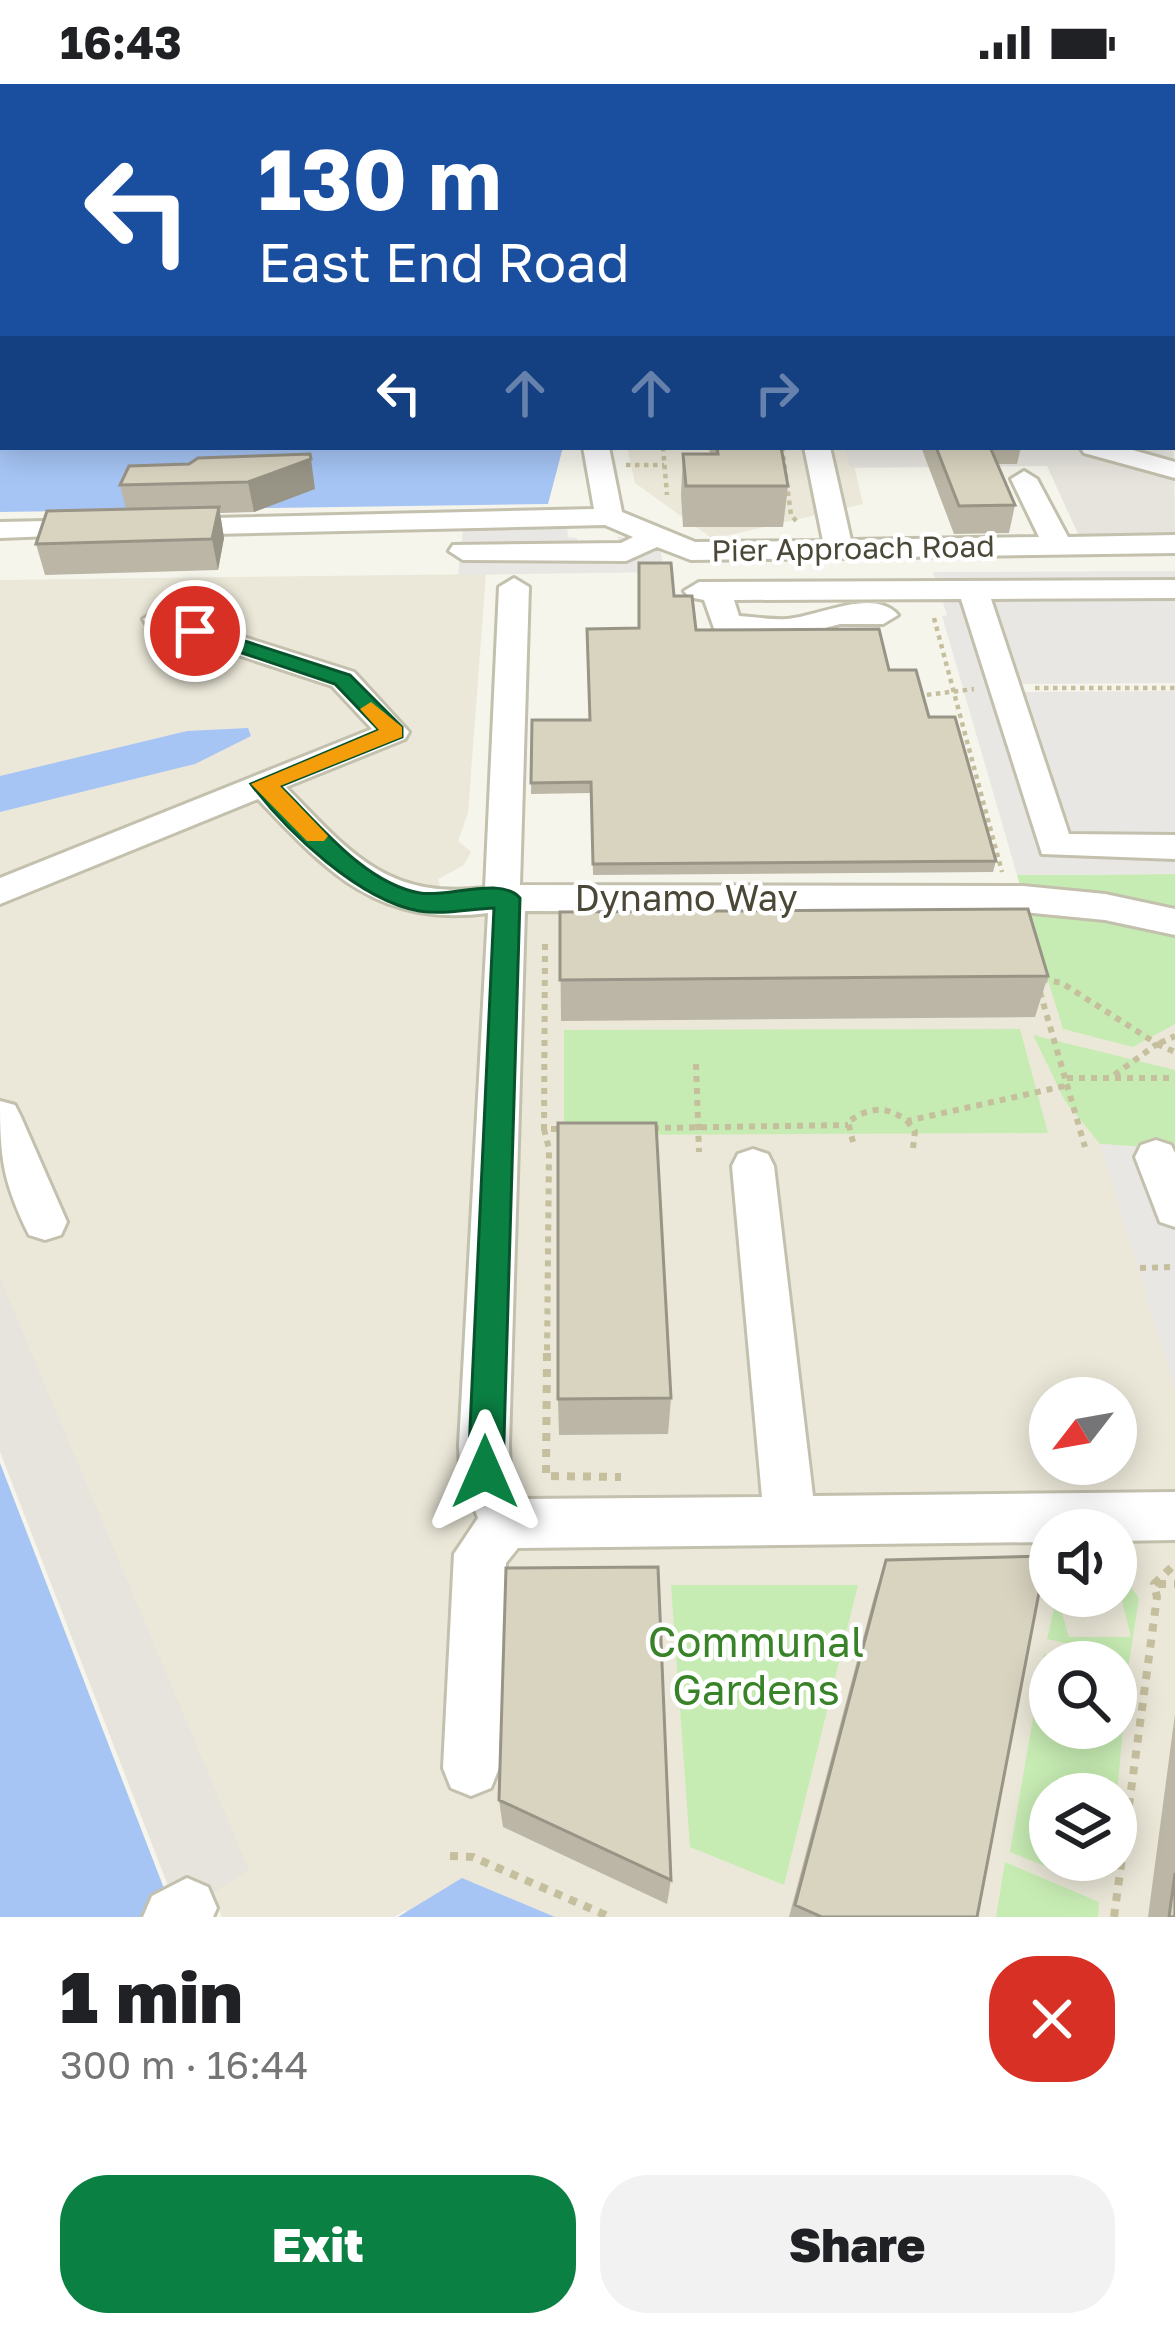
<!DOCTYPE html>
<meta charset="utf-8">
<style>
:root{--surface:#fff;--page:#f2f2f2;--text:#202124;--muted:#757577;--accent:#0b8043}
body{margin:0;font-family:"Golos Text",sans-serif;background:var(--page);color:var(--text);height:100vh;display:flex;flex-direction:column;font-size:45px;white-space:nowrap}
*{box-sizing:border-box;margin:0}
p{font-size:39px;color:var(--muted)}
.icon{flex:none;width:66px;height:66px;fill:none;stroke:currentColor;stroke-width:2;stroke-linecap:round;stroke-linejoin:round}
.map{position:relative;height:1833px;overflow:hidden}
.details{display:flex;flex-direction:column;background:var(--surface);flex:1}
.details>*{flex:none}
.guide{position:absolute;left:0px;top:0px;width:1176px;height:366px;box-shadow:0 6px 30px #0003;background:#1a4fa0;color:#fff;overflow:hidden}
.needle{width:78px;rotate:239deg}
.fabs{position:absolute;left:1029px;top:1293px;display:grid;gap:24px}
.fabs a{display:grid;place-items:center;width:108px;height:108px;border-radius:50%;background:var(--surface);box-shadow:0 6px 30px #0003;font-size:60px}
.pin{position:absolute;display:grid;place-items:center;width:102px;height:102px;color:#fff;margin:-51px;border:6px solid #fff;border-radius:50%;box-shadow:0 3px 12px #0007}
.me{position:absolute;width:132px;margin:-66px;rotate:0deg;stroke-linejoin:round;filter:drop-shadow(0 0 9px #0008)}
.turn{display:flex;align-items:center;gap:42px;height:252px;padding:0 60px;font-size:54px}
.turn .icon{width:156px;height:156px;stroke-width:2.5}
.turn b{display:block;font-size:84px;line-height:102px}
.lanes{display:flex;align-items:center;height:114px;padding:0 60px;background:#0003;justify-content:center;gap:60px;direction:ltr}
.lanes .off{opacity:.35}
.round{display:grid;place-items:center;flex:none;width:126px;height:126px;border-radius:48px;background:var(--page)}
.head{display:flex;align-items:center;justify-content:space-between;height:204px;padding:0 60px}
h1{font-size:72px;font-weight:800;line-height:90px}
.cta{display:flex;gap:24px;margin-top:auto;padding:24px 60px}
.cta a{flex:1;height:138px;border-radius:48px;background:var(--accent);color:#fff;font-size:48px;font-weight:800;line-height:138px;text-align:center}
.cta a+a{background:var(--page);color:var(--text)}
.status{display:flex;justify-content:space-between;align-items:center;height:84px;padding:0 60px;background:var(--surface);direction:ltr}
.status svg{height:33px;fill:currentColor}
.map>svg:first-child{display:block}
.residential{fill:#ebe8d9;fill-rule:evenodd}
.industrial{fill:#e6e4dd}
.green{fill:#c7ecb3}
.parking{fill:#e8e7e3}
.water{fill:#a6c5f5}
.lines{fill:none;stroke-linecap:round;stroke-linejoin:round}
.minor-casing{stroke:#c3c0ad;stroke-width:6}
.major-casing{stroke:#eadc65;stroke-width:6}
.path-far3{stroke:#c5bf9e;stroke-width:3;stroke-dasharray:3 3;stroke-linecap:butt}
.path-far2{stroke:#c5bf9e;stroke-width:4.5;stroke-dasharray:4.5 4.5;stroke-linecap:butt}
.path-far1{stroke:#c5bf9e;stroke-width:6;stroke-dasharray:6 6;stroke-linecap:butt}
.path{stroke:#c5bf9e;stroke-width:8;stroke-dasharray:8 8;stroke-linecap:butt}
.minor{fill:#fff;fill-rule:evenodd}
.major{fill:#fff69c;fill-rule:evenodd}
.wall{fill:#bbb6a5}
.shaded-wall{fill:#989486}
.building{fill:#d9d4c0;stroke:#989486;stroke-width:3}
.route{fill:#0b8043;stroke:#07532c;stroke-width:3}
.slow{fill:#f59e0b}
.labels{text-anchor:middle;stroke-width:9;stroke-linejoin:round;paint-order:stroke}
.far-street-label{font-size:30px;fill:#4c4838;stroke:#fff}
.street-label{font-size:36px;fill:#4c4838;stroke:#fff}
.near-park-label{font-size:42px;fill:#388227;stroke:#fff}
</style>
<div class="status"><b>16:43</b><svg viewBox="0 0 49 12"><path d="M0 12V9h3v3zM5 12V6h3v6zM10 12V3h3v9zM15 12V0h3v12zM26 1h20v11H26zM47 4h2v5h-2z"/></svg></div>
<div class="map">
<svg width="1175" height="1833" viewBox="0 0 1175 1833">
<rect width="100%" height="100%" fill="#f6f5ec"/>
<path class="residential" d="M627 363H850L863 420 713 455 635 399Z
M486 490 468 729 458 757 471 768 464 781 438 795 448 827 649 825 1175 850V1833H408L406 1826 394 1833H222L169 1685 0 1269V496ZM1050 1314H1116V1380H1050ZM1050 1446H1116V1512H1050ZM1050 1578H1116V1644H1050ZM1050 1710H1116V1776H1050Z"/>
<path class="industrial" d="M1173 312 1175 451 1079 452 1047 382 850 384 844 363H1173Z
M0 1194 249 1786 179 1830 0 1368Z"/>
<path class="green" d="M1175 790V823L1020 801 1017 791Z
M1026 825 1098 833 1175 850V940L1133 963 1063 945Z
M1020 945 1048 1049 564 1051V946Z
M1033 951 1175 986V1065L1100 1060 1065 1017Z
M1126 1496 1139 1514 1128 1585 1078 1562 1047 1555 1057 1512 1069 1553H1131L1117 1497Z
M671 1501H858L784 1801 690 1763Z
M1044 1570 1066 1578H1050V1644H1116V1596L1127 1600 1116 1721V1710H1050V1776H1111L1110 1785 1093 1779 1085 1798 1010 1768Z
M1005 1778 1099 1818 1098 1833H996Z"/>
<path class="parking" d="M567 443 568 453 577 454 578 461H618V452L661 467 663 488 458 491 463 444Z
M1175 487V599L1019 600 1021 608 1175 607V790L1017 791 942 532 947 531 933 488Z
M1100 1060 1175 1065V1305V1304Z"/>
<path class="water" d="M0 328 3 363H563L548 420 0 428Z
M248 644 251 652 195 680 0 728V692L187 647Z
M0 1379 175 1833H0Z
M462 1794 555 1833H398Z"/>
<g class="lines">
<defs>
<path id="minor" d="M285 0H310L312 3H283Z
M424 0H478L422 3Z
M510 0H545L547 3H512Z
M699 0H717L719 3H701Z
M0 29H3V41H0Z
M1173 172H1175V186H1173Z
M1173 288H1175V302H1173Z
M0 310H3V326H0Z
M1173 327H1175V343H1173Z
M583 363H609L622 428 695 458 823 457 804 363H830L851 456 1039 453 1011 395 1024 387 1037 395 1068 453 1175 451V469L691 476 657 463 626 477 463 476 449 467 453 461 621 459 633 453 605 441 171 451 157 443 171 435 594 425Z
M1080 363H1122L1175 378V394L1084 369Z
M94 436 108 444 104 450 0 454V438Z
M514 494 529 503 520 801 1023 802 1105 810 1175 825V851L1105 836 1023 828 525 827 509 1361 510 1388 521 1415 762 1413 732 1082 738 1070 753 1065 768 1070 774 1082 813 1412 1175 1408V1456L1116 1457V1446H1050V1458L518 1464 506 1479 499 1684 491 1704 471 1712 451 1704 443 1684 454 1470 478 1434 460 1388 459 1361 488 829C378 843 328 789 258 715L0 820V794L372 645 332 602 147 541 143 535 158 526 354 588 409 648 405 655 286 703C349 768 387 816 485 804L499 503Z
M1175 496V514L991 515 1069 750 1175 751V775L1042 770 961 515 734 516 739 532C755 533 771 536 787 535 818 533 873 503 898 531L883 540H840L791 553 715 547 704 516 689 513 684 507 699 498Z
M0 1017 15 1021 21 1033 67 1138 61 1151 45 1156 29 1151C3 1098 0 1075 0 1017Z
M1156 1056 1171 1061 1175 1069V1143L1160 1138 1135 1073 1141 1061Z
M187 1794 208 1803 217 1824 213 1833H143L152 1812Z"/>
<path id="major" d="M976 0H1000L1002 3H978Z
M1173 135 1175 136V153L1173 152Z
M1173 191H1175V208H1173Z"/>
</defs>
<use href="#minor" class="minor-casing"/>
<use href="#major" class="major-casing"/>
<path class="path-far3" d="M1019 2 1045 0
M183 3 229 0"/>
<path class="path-far2" d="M663 363 667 411
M782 363 791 431 797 438
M626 381H664
M934 534 1002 788
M1035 604H1175
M918 612 974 605"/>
<path class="path-far1" d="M545 860 544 1045H562
M1042 895 1062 899 1157 960 1113 992
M1040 908 1085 1063
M1160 959 1175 952
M1157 960 1175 968
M696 980 699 1068
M1067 994H1175
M907 1037 915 1047 913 1064
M653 1044 848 1041
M544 1045 549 1065 547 1272
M853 1058 848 1038C869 1023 886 1021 907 1037L1069 1001
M1140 1184 1172 1183"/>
<path class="path" d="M547 1269 546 1392 621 1393
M1158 1500H1175
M450 1772 473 1773 610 1833
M1114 1833 1157 1513 1154 1500 1175 1480"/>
<use href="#minor" class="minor"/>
<use href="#major" class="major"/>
</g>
<path class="wall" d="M575 0H593L654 3H576Z
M804 0H965L969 3H807Z
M1096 0H1175V114L1173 113V3H1095Z
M709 363H781L788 402 783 443H683L681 411 683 370H710Z
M921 363H1021L1017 380H997L1015 421 1009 449 954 450Z
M129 382 315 405 254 428 220 429 224 454 218 486 45 491 36 460 126 425 120 401Z
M674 512 696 546 889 586 929 633 996 777 993 788 593 791 591 709 531 710 532 636H590L639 544Z
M560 828 1048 892 1035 933 561 937Z
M671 1314 668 1350 559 1351 558 1315Z
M886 1476 977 1833H789L875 1509Z
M1175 1630V1833H1148Z
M499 1716 671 1796 667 1820 503 1743Z"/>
<path class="shaded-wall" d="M311 375 315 405 254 428 248 398Z
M219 423 224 454 218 486 212 455Z"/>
<path class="building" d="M593 0H651L654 3H596Z
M842 0H965L969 3H845Z
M1112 0H1175V46L1173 45V3H1116Z
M1173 62H1175V87L1173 85Z
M717 363H781L788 402H686L683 370H718Z
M936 363H990L1015 421 959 422Z
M310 370 311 375 248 398 120 401 129 382 189 380 198 374Z
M219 423 212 455 36 460 47 427Z
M639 479H671L674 512H692L696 546 879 545 889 586H916L929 633H955L996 777 593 780 591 698 531 699 532 636H590L587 545 639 544Z
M1028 825 1048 892 560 896V828Z
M558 1039H656L671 1314 558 1315Z
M1046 1472 977 1833H822L795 1821 886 1476Z
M658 1483 671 1796 499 1716 506 1484Z
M1175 1789V1833H1169Z"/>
<path class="route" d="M195 541 350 591 402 643V653L280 702C319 740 364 799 420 809 447 814 501 792 520 814L503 1388 497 1400 485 1405 473 1400 468 1388 494 824C470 825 442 831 419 827 359 816 288 749 251 700L379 646 335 600 188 551 185 547Z"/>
<path class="slow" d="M371 618 402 643V653L280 702 328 752 324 757H307L251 700 379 646 360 625Z"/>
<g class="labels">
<g class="far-street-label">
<text transform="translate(853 465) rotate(-1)" y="10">Pier Approach Road</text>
</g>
<g class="street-label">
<text x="686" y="827">Dynamo Way</text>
</g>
<g class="near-park-label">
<text x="756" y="1573">Communal<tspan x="756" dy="48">Gardens</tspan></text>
</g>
</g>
</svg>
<div class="fabs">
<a><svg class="needle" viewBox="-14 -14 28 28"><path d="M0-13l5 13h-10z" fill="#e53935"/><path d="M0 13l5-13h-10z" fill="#757577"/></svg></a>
<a><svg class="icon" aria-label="sound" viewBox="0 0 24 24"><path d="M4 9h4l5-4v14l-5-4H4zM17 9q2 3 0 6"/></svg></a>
<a><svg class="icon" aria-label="search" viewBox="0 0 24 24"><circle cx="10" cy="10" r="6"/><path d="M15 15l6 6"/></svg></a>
<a><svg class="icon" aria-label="layers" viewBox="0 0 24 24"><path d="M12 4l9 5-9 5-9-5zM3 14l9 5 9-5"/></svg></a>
</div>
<div class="pin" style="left:195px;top:547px;background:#d93025"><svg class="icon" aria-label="arrive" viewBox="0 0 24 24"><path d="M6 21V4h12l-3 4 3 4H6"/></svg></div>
<svg class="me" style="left:485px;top:1388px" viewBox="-20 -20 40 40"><path d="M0-17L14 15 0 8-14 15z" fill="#0b8043" stroke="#fff" stroke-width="4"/></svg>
<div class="guide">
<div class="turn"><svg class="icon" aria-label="left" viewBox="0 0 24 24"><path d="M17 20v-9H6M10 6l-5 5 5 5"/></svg><div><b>130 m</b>East End Road</div></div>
<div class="lanes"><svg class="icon" aria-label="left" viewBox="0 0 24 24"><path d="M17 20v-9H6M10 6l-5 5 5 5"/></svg><svg class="icon off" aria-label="ahead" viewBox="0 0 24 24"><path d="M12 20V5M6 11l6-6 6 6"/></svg><svg class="icon off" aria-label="ahead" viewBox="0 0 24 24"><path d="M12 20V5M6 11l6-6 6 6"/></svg><svg class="icon off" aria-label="right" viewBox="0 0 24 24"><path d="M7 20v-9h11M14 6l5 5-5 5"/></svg></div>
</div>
</div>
<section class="details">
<div class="head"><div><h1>1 min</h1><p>300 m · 16:44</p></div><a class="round" style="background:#d93025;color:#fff"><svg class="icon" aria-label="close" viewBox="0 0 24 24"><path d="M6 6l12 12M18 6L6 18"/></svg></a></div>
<div class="cta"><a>Exit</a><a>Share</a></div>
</section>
